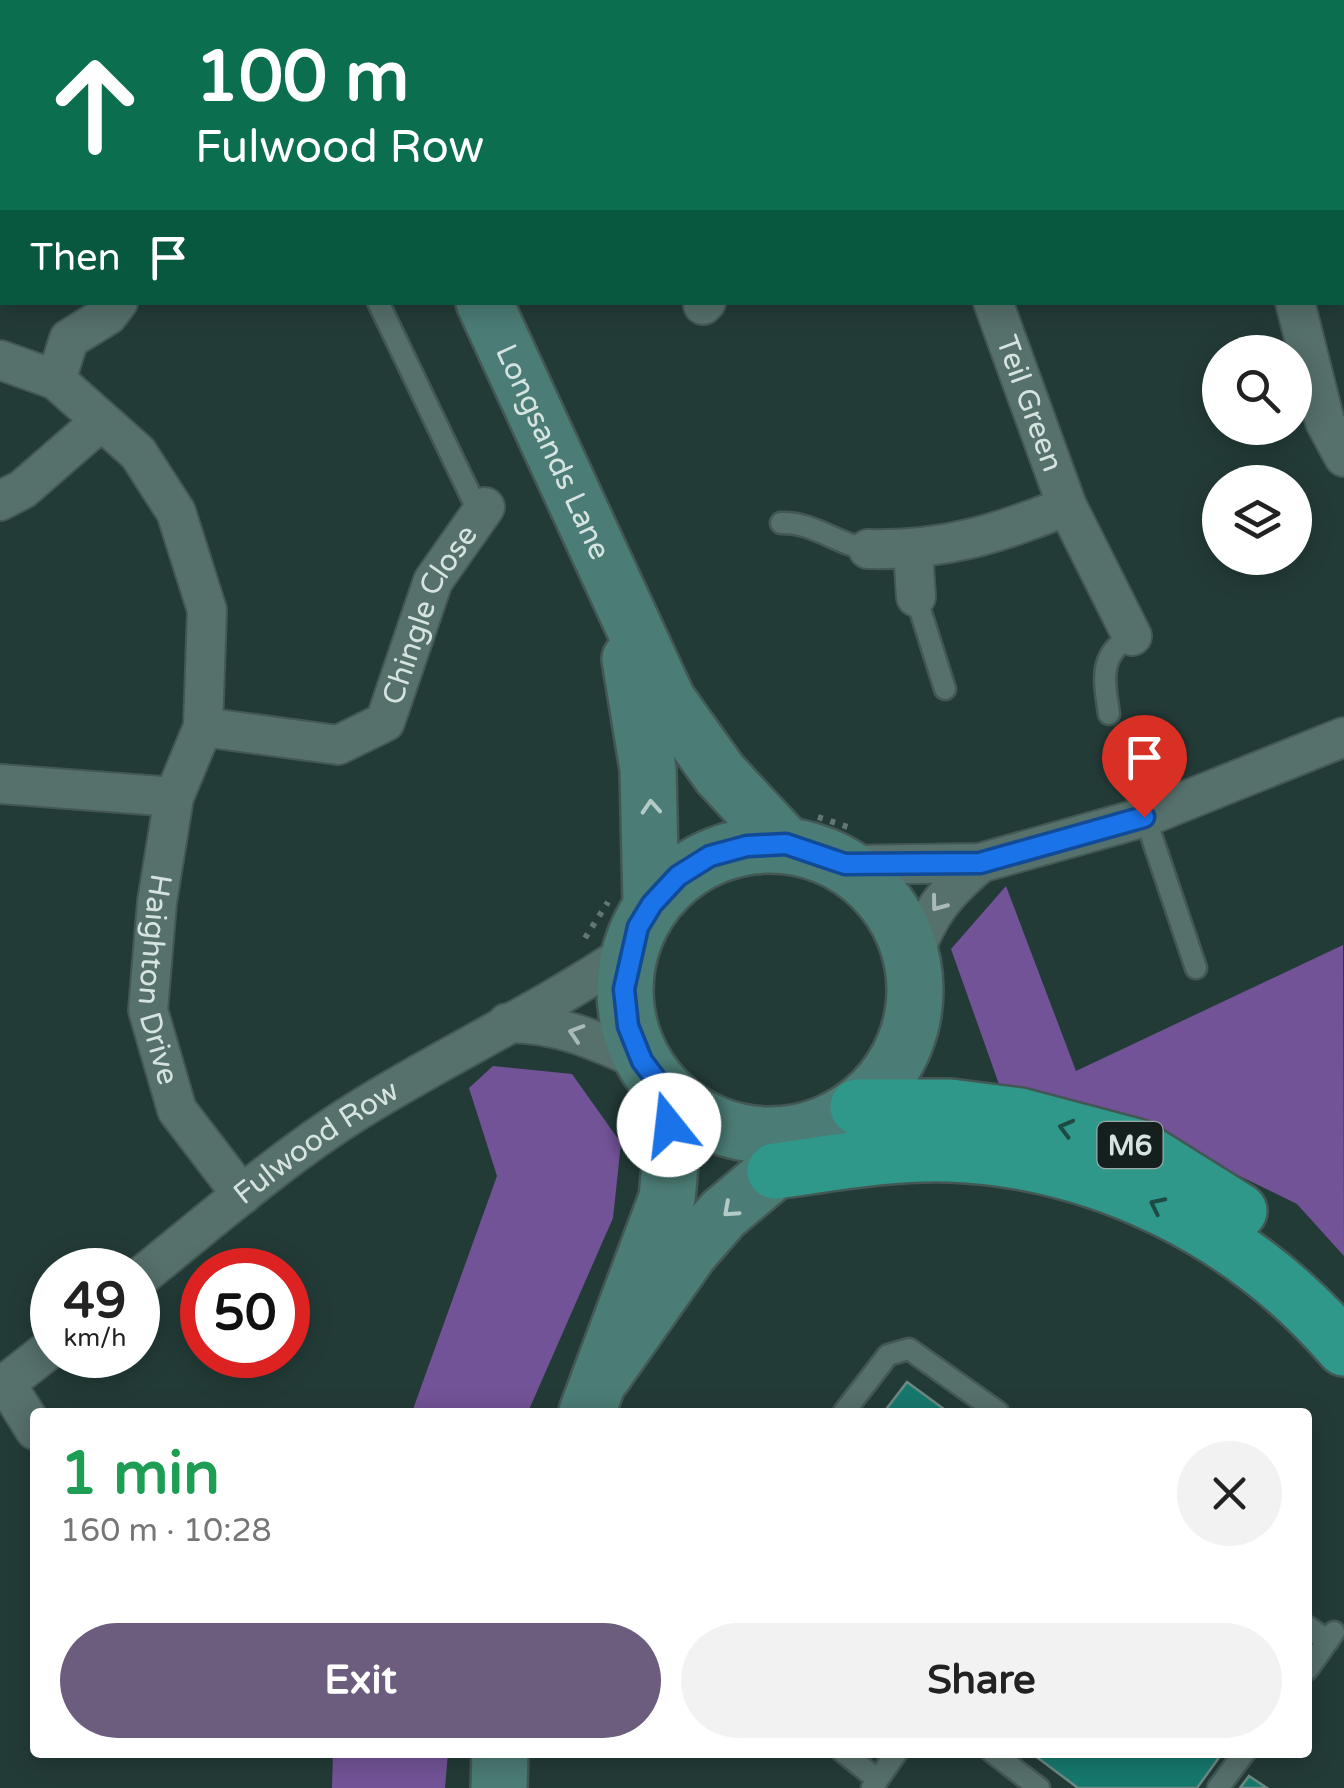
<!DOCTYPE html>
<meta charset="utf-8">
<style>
:root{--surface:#fff;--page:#f2f2f2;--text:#222;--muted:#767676;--accent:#6c5d7e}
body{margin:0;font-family:"Varela Round",sans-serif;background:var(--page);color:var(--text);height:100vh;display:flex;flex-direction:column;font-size:38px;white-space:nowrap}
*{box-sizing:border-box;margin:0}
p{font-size:32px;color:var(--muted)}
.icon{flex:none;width:55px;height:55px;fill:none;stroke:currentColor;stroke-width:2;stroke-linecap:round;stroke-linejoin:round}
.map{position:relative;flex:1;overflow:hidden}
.sheet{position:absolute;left:30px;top:1408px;width:1282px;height:350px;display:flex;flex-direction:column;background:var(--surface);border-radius:10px;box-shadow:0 5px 25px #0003}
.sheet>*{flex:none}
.guide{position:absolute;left:0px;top:0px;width:1345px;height:305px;box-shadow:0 5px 25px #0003;background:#0b6e4f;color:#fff;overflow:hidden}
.fabs{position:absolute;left:1202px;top:335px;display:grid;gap:20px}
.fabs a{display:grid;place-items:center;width:110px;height:110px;border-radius:50%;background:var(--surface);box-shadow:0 5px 25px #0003;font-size:50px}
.speed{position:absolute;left:30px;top:1248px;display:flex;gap:20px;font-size:50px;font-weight:700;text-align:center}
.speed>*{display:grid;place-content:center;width:130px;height:130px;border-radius:50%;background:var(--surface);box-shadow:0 5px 25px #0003;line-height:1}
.speed small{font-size:25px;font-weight:400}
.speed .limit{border:15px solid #d22;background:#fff;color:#111}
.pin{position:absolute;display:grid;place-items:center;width:85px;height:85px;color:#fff;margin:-102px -42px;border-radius:50% 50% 50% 0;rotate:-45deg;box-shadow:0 0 10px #0007}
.pin .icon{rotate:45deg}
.me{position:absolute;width:110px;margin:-55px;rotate:344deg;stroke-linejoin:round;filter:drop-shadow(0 0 8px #0008)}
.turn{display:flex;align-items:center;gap:35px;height:210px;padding:0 30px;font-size:45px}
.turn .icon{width:130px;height:130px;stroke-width:2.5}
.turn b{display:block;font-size:70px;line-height:85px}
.then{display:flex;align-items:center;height:95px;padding:0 30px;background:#0003;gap:20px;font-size:38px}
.round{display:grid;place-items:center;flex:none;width:105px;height:105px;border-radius:52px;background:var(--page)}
.overview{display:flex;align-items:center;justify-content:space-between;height:170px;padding:0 30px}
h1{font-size:60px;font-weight:800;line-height:75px;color:#1e9e55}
.cta{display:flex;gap:20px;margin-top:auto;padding:20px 30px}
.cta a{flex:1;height:115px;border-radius:60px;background:var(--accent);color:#fff;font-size:40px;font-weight:800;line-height:115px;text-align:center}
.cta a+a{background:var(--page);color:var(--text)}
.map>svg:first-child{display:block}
.forest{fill:#735397}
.building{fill:#16796e;stroke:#6e8883;stroke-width:2.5}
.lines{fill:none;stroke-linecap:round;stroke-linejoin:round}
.lane-casing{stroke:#435855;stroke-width:25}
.street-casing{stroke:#435855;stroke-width:42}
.secondary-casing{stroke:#435855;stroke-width:60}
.highway-casing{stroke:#435855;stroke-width:60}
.path{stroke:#627673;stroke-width:6;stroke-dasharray:5 8;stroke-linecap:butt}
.lane{stroke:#56706b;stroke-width:20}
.street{stroke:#56706b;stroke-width:38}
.secondary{stroke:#4b7c75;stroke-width:55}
.highway{stroke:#30988b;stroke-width:55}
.oneway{stroke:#b3cac6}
.oneway2{stroke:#a9bbb8}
.oneway3{stroke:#1e4a44}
.route-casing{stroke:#114b97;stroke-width:25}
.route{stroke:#1a73e8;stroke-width:18}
.labels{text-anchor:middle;stroke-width:10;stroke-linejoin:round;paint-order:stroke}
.shield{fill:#15201e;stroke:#9ca9a6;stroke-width:2.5}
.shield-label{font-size:28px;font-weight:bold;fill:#d6e4e1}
.street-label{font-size:30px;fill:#d6e4e1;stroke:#15201e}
</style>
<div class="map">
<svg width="1344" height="1788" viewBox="0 0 1344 1788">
<rect width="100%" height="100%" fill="#233b37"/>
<path class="forest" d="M1006 886 1076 1071 1343 945 1344 1256 1297 1204 1096 1106 1000 1087 951 949Z
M493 1066 572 1074 621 1143 613 1218 528 1412H412L497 1176 469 1088Z
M333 1753H448L445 1788H332Z"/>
<path class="building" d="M907 1382 948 1412H884Z
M1030 1752H1223L1197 1788H1078Z
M1249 1776 1267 1788H1240Z"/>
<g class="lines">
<defs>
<path id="lane" d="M0 2 4 0
M378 302 480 515
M781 523C815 522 837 545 868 549
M916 597 945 689
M1109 714C1104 680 1098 654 1132 636
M1145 817 1196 968
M844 1412 888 1355 909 1349 998 1412
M1308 1627 1328 1641
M1308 1669 1334 1632
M843 1752 877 1779
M992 1752 1039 1788
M872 1788 897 1752
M1218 1788 1245 1752"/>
<g id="street">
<path d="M682 0 684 2"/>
<path d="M1139 2 1146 0"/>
<path d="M1342 154H1344"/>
<path id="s1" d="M993 302 1067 506 1132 636"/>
<path d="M1295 302 1325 422 1344 457"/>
<path d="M703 305 706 302"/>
<path id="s2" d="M0 360 56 380 138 453 176 512 207 610 203 727 174 797 157 902 148 1010 177 1110 242 1195"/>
<path d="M56 380 69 339 108 315 118 302"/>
<path d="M0 501 23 489 100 422"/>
<path d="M868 549C943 551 998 534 1067 506"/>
<path d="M913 550 916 597"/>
<path id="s3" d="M203 727 338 745 385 722 433 581 485 507"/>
<path d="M0 784 174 797"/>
<path d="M845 865 980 863 1145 817 1344 737"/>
<path d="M912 957C930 912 943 895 980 863"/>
<path d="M507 1023C558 1023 596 1040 642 1061"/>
<path id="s4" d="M138 1279C209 1222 280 1159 357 1111 446 1055 542 1011 629 952"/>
<path d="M6 1384 35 1430"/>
<path d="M0 1388 52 1347"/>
</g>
<g id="secondary">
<path d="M346 0 347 2"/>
<path id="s5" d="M484 302 668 701 720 774 785 844"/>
<path d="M630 659 648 769 651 904"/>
<circle cx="770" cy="990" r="145"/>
<path d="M603 1376 690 1252 723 1214 811 1140"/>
<path d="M587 1412 667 1198 671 1156 667 1094"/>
<path d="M499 1788 500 1752"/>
</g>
<path id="highway" d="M858 1107H950L1020 1116 1137 1147 1239 1211
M775 1171C833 1163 892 1152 950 1154 1102 1160 1246 1233 1344 1348"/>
</defs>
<use href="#lane" class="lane-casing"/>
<use href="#street" class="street-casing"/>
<use href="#secondary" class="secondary-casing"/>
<use href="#highway" class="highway-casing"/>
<path class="path" d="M555 2 559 0
M818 817 854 829
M585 938 608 902"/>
<use href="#lane" class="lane"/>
<use href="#street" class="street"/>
<use href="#secondary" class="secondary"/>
<use href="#highway" class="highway"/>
</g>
<defs><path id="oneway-chevron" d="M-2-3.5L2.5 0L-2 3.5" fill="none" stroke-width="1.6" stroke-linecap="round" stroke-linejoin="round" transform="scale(2.5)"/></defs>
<g class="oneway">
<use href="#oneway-chevron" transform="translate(651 807) rotate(-94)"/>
<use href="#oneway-chevron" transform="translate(730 1210) rotate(138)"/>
</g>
<g class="oneway2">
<use href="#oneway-chevron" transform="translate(938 904) rotate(127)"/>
<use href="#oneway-chevron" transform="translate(576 1033) rotate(-162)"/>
</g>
<g class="oneway3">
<use href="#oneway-chevron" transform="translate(1066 1128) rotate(-165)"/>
<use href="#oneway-chevron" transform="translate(1157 1205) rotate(-154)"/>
</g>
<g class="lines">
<defs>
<path id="route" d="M669 1125 667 1094 642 1061 628 1026 624 989 638 927 652 904 678 876 710 856 747 846 786 844 845 864 980 863 1144 817"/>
</defs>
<use href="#route" class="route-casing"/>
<use href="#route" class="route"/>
</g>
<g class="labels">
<rect class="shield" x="1097.5" y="1122" width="65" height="46" rx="8"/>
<g class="shield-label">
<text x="1130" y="1155">M6</text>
</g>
<g class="street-label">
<text dy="10" stroke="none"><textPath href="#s1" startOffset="108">Teil Green</textPath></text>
<text dy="10" stroke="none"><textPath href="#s5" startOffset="165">Longsands Lane</textPath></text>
<text dy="10" stroke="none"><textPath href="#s3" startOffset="305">Chingle Close</textPath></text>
<text dy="10" stroke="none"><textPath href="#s2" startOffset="720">Haighton Drive</textPath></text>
<text dy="10" stroke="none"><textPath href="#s4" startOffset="225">Fulwood Row</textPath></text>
</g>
</g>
</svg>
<div class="fabs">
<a><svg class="icon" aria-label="search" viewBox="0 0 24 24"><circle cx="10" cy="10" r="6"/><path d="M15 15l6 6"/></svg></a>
<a><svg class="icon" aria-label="layers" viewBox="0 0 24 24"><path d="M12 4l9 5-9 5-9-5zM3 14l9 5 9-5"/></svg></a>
</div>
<div class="speed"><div>49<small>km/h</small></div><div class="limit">50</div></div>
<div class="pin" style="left:1144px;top:817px;background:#d93025"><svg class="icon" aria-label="arrive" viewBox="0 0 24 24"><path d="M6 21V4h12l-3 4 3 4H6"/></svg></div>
<svg class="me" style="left:669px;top:1125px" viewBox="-20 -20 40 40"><circle r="19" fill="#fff"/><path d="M0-13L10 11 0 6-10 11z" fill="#1a73e8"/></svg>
<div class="guide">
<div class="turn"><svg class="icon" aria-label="ahead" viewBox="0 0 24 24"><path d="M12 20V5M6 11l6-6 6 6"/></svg><div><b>100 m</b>Fulwood Row</div></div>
<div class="then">Then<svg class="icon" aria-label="arrive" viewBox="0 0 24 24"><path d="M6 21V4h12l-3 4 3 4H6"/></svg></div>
</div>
<section class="sheet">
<div class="overview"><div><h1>1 min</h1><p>160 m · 10:28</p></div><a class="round"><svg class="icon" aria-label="close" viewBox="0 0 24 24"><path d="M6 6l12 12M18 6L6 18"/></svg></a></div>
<div class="cta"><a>Exit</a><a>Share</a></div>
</section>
</div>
